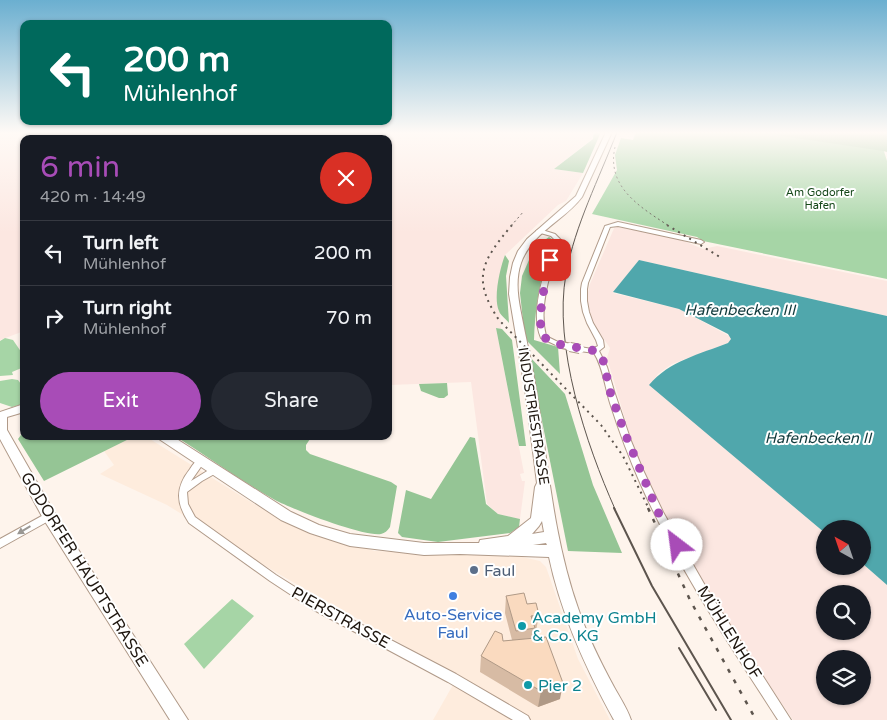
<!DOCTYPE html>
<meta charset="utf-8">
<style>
:root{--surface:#171b24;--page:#242831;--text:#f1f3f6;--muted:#9ea1a6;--line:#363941;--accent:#a84cb7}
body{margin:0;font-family:"Varela Round",sans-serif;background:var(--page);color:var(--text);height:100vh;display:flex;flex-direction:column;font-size:19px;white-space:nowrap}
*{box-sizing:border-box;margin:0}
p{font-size:16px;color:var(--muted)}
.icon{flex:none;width:28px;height:28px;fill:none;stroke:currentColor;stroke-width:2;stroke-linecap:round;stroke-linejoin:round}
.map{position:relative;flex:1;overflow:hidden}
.side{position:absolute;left:20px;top:135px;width:372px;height:305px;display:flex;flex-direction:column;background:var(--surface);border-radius:10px;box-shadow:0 1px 4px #0004}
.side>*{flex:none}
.hud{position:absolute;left:20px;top:20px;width:372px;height:105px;border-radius:10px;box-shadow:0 1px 4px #0004;background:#00695c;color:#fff;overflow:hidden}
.needle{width:32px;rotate:320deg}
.buttons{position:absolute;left:816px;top:520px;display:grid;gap:10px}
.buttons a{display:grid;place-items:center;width:55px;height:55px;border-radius:50%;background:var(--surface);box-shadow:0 1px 4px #0004;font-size:25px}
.pin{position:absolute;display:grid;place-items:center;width:42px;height:42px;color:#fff;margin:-21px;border-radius:10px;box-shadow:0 2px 8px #0006}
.me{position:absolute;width:55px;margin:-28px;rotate:330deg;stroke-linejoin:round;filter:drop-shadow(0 0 4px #0008)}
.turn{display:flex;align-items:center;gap:18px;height:105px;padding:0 20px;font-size:22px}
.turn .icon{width:65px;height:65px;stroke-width:2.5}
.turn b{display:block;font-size:35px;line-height:42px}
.round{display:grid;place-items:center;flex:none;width:52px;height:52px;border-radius:26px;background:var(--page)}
.head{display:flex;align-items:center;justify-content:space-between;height:85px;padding:0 20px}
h1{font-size:30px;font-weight:600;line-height:38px;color:var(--accent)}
.action{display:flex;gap:10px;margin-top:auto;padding:10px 20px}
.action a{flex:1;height:58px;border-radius:30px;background:var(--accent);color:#fff;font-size:20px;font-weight:600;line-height:58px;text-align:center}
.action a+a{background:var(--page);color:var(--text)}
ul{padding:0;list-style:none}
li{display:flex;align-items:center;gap:15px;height:65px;padding:0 20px;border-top:1px solid var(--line)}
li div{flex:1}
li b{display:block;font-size:19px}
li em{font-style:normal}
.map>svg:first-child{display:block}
.built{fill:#feecdd}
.industrial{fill:#fce7e1;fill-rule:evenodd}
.green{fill:#a6d5a6}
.forest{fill:#95c595}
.water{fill:#50a7ac}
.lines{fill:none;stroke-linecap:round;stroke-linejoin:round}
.street-casing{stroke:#b09a89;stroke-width:2}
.secondary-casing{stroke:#b09a89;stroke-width:2}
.street{fill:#fff;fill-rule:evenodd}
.secondary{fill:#fff;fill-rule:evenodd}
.tram-far1{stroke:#5d554e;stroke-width:1}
.tram{stroke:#5d554e;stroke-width:2}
.rail-far2{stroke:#5d554e;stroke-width:1;stroke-dasharray:2 3;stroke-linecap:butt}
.rail-far1{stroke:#5d554e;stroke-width:2;stroke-dasharray:2 4.5;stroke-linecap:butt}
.rail{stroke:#5d554e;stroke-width:2.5;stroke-dasharray:4 8;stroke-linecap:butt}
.street-bridge-far1-casing{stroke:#b09a89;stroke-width:8;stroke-linecap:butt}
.street-bridge-casing{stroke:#b09a89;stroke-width:10;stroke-linecap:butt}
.street-bridge-far1{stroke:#fff;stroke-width:5.5}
.street-bridge{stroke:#fff;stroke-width:8}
.wall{fill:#d7bba4}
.shaded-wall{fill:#af9986}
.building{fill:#fadabf;stroke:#af9986}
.oneway{fill:#9a9793}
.route{stroke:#a84cb7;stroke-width:9;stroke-dasharray:0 16.2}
.service-dot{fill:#5c6f8a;stroke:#fff;stroke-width:2}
.shop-dot{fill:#3f7fe0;stroke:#fff;stroke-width:2}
.culture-dot{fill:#0f9aa8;stroke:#fff;stroke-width:2}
.labels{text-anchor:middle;stroke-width:4;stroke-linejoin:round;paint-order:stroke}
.far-park-label{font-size:11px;fill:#144618;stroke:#fff}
.street-label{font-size:14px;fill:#1f1710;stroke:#fff}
.water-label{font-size:15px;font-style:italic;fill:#103a3c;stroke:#fff}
.near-street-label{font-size:16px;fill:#1f1710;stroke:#fff}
.near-service-label{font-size:16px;fill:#4e5e75;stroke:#fff;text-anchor:start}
.near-shop-label{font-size:16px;fill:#366cbe;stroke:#fff}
.near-culture-label{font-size:16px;fill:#0d838f;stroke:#fff;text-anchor:start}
</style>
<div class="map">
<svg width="887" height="720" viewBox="0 0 887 720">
<rect width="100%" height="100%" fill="#fef4ec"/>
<path class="built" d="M135 436H145L283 522 322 536 375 551 518 556 540 561 546 567 578 659 610 720H433L458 676 277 573 167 505 100 474 114 465 104 451Z"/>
<path class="industrial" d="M0 132H593L592 139 554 169 583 173 566 201 558 205 505 255 498 283 501 329 496 328 524 473 520 474 522 481H525L520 519 498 514 487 504 471 382 389 385V139H24V331L0 340Z
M615 226 679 239 703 249 717 246 887 281V316L639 260 613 293 679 309 731 337V341L728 343 672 364 658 374 650 385 825 533V566H862L863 564 887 585V720H793L727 623 665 515 644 473 630 436 607 358 610 348 591 320 588 307V292L590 284ZM825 594H862V631H825ZM825 659H862V696H825Z"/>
<path class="green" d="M636 132H878L887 161V279L703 241 697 237 592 214 617 170 615 155 621 138 633 140Z
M5 338 13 340 24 356V367L12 372 13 375 0 376V341Z
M12 379 18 380 24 388V404L12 407 0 403V381Z
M232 599 254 616 204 669 184 644Z"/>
<path class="forest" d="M594 132H601L583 173 554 169 593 139Z
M755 132H887V152L883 151Z
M549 237 552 239 553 244C540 274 535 308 534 340L558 347 560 374 525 339 520 293 522 276 529 260 536 246Z
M505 255 509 261 506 276 509 323C506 319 500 315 499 311 493 298 500 268 505 255Z
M496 328 502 329 512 340 526 446H519Z
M529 356 565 394 593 485 622 553 568 551Z
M447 383 448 395 444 398H439L421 391 419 384Z
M24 431V436H135L44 481 18 439Z
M175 436H312L306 445V450L310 454 391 482 397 486 390 527C387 531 385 533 381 534 364 537 292 509 275 500 241 481 208 457 175 436Z
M470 437 475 438 486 504 498 514 520 519 519 527 510 533 438 542 402 537 398 533 406 490 431 499Z"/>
<path class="water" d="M639 260 887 316V585L863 564 862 529H825V533L649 385C669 361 700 354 728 343L731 339 728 334 679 309 613 292Z"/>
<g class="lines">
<defs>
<path id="street" d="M618 222 701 240 704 242 701 244 618 226 610 227 588 283 587 289V301L589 312 593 323 603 340 604 347 599 351 607 367 614 391 631 441 643 470 663 512 707 589 791 720H778C729 644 678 568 641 485 629 458 619 431 610 403 605 387 603 367 594 353L580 351 577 349 580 347 592 349 598 346 596 340 587 323 583 312 581 301V289L582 283 605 226Z
M539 229 555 234 561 240C551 270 538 305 546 336L560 343 561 344 560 345 558 346 541 338C529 311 546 267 555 240L551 236 537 232 536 231Z
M201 458 204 459 205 461 191 481 212 468 215 467 218 468 219 470 218 472 202 481 187 492 188 504 195 517 276 575 322 604 456 674 528 716 530 720H513L448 682 314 610 270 581 189 523C176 503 175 488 190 469 193 464 196 460 201 458Z
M49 512 52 513 53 516 52 519 0 548V539Z"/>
<path id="secondary" d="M606 132H612L582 197C564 221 532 232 521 263 513 286 521 310 525 333 529 352 533 370 536 389 548 463 553 537 578 608 587 635 600 661 614 687 620 698 627 708 631 720H614C586 669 561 614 549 557L460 554 424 555 350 546 310 533 281 520 159 439 157 436H172L291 512 319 525 350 534 424 543H479L480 540 508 536 531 518 535 487 537 483 525 389 509 294 510 277 513 263 518 251 527 239 576 196ZM542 521 544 532 532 534 539 526ZM546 543 547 545H533Z
M24 404V412L7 417V430L54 512 188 720H170L44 520 0 439V412Z"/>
</defs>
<use href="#street" class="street-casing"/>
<use href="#secondary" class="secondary-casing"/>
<use href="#street" class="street"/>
<use href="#secondary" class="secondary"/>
<path class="tram-far1" d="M615 509C586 444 553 346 566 274 575 225 599 179 617 132"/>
<path class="tram" d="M614 508 652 586 731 720
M679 648 716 710"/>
<path class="rail-far2" d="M615 147C606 187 640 207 669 226
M511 226 524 211"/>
<path class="rail-far1" d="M512 225C482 261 471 278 499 320L601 425 623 456 649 509
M667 225 720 257"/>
<path class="rail" d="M648 508 690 600 756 720"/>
<defs>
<path id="street-bridge-far1" d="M558 344 575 348"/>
<path id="street-bridge" d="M570 347 580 349"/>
</defs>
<use href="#street-bridge-far1" class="street-bridge-far1-casing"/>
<use href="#street-bridge" class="street-bridge-casing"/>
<use href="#street-bridge-far1" class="street-bridge-far1"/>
<use href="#street-bridge" class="street-bridge"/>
</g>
<path class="wall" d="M506 596 539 615 536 631 534 632 533 638 560 699 538 707 480 672 481 656 503 641 512 640 505 613Z"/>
<path class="shaded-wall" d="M563 683 560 699 538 707 541 691Z"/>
<path class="building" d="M524 593 527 604 536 603 539 615 531 616 535 628 516 631 506 596Z
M495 631 502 634 503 641 546 637 563 683 541 691 481 656Z"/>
<defs><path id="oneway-solid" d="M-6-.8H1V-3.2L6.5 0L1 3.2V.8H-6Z" transform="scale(1.25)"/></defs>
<use class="oneway" href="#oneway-solid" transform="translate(24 530) rotate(149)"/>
<linearGradient id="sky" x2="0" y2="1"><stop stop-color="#6bafd0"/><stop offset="0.57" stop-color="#fffaf6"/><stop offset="1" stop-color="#fffaf6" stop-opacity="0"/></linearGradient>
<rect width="887" height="233" fill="url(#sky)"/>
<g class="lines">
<path class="route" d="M550 260C546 280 536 318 543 337L558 344 596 351 603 360 611 395 626 436 658 512 677 545"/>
</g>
<circle class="service-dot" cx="474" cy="570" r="5"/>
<circle class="shop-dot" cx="453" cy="596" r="5"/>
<g class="culture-dot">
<circle cx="522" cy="626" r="5"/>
<circle cx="528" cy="685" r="5"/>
</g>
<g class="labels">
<g class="far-park-label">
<text x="820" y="196">Am Godorfer<tspan x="820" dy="13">Hafen</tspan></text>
</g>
<g class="street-label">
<text transform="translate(534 416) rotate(81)" y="5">INDUSTRIESTRASSE</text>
</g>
<g class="water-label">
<text x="740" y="315">Hafenbecken III</text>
<text x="818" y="443">Hafenbecken II</text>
</g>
<g class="near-street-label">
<text transform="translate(85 569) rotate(58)" y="6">GODORFER HAUPTSTRASSE</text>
<text transform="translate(341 617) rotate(29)" y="6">PIERSTRASSE</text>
<text transform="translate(730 632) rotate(58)" y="6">MÜHLENHOF</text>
</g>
<g class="near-service-label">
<text x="484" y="576">Faul</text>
</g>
<g class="near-shop-label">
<text x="453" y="620">Auto-Service<tspan x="453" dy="18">Faul</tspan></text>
</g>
<g class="near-culture-label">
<text x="532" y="623">Academy GmbH<tspan x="532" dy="18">&amp; Co. KG</tspan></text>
<text x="538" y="691">Pier 2</text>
</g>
</g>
</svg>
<div class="buttons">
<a><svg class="needle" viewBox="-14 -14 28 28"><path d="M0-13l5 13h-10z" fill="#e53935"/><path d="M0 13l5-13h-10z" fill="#9ea1a6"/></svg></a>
<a><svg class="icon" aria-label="search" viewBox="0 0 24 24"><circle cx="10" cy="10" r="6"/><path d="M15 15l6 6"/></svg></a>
<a><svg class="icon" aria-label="layers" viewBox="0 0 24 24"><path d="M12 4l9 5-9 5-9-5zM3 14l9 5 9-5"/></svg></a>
</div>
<div class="pin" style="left:550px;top:260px;background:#d93025"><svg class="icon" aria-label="arrive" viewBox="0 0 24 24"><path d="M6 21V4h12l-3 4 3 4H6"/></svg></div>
<svg class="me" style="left:677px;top:545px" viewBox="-20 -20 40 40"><circle r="19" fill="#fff"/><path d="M0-13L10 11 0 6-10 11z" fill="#a84cb7"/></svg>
<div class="hud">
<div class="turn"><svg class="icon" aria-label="left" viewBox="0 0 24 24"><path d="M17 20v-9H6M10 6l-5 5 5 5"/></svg><div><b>200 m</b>Mühlenhof</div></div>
</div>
<section class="side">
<div class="head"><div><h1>6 min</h1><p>420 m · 14:49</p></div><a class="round" style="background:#d93025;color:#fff"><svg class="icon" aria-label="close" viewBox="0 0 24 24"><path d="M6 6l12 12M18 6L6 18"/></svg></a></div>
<ul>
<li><svg class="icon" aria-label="left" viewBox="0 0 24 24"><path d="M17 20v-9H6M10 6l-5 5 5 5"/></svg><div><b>Turn left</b><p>Mühlenhof</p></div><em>200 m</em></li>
<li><svg class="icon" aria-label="right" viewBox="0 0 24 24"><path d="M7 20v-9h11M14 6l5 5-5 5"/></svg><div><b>Turn right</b><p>Mühlenhof</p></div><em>70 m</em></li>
</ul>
<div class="action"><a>Exit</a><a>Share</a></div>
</section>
</div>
